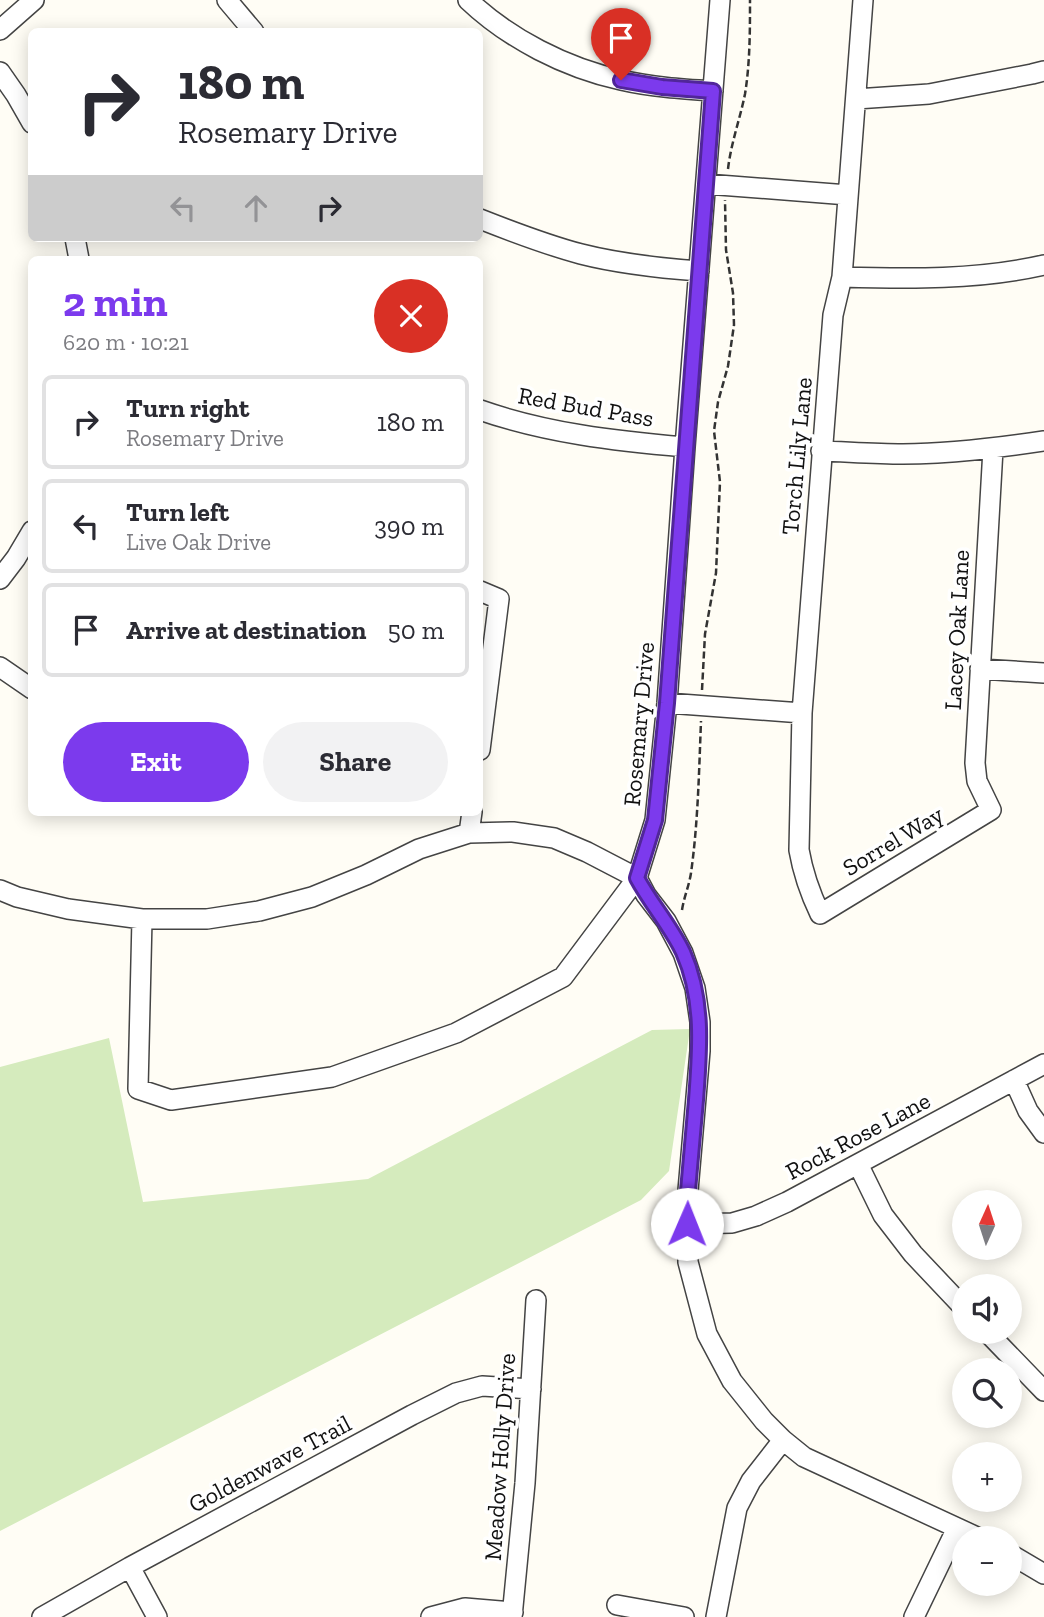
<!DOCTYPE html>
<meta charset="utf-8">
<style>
:root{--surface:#fff;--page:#f2f2f3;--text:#2b2b33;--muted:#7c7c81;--line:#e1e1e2;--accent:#7c3aed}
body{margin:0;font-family:"Zilla Slab",serif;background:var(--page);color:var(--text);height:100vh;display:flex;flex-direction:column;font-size:26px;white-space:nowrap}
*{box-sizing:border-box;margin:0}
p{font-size:23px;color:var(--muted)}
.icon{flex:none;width:38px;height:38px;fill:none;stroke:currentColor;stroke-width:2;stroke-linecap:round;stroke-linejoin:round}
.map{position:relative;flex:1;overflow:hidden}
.details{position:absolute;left:28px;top:256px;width:455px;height:560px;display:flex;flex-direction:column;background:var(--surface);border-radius:10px;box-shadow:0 4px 18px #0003}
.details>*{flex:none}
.guide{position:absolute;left:28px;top:28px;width:455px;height:214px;border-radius:10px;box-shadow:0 4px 18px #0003;background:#fff;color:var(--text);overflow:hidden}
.needle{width:46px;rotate:3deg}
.controls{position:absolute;left:952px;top:1190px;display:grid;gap:14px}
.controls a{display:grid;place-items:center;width:70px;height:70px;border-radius:50%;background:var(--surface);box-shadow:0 4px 18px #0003;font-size:35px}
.pin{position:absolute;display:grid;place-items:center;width:60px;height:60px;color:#fff;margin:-72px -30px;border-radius:50% 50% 50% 0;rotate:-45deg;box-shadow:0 0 7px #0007}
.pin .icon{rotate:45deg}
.me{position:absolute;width:77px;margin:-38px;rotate:1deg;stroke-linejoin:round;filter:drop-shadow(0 0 5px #0008)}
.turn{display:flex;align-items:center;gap:24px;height:147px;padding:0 35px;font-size:32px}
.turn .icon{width:91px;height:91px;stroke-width:2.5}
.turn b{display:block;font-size:49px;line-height:60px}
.lanes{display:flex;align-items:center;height:66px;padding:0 35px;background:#0003;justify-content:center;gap:35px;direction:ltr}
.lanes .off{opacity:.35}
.round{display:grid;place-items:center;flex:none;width:74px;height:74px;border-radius:37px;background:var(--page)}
.head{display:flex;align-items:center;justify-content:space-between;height:119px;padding:0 35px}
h1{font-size:42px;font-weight:700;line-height:52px;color:var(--accent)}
.primary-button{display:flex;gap:14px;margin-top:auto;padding:14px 35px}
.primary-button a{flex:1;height:80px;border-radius:42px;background:var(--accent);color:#fff;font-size:28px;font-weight:700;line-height:80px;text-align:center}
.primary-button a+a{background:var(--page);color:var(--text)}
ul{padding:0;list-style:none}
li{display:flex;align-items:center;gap:21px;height:94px;margin:0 14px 10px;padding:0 21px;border:4px solid var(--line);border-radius:10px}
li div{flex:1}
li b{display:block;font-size:26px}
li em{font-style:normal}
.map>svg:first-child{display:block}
.green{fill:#d5ebbd}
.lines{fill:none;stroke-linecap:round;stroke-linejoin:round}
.minor-casing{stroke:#444;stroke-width:22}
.path{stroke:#333;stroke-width:2.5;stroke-dasharray:7 3.5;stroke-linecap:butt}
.minor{stroke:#fff;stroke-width:19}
.route-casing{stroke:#51269a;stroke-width:18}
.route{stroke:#7c3aed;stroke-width:12}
.labels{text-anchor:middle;stroke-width:7;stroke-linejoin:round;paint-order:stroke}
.street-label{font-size:24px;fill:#111;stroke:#fff}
</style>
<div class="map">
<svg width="1044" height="1617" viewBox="0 0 1044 1617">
<rect width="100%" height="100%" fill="#fffdf5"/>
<path class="green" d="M690 1029 669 1171 641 1200 0 1531V1067L109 1038 143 1202 368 1179 652 1030Z"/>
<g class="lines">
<defs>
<path id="minor" d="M227 0 254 32
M468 0C509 39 566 68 621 80 651 87 682 89 713 91
M863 0 842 277 833 315 802 713 799 850C803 873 810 893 820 914L991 810 977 781 975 763 993 449
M0 30 34 0
M0 72 16 95 32 123
M856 99 929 94 1032 74 1044 71
M706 184 848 195
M480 219C513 232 547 245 581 254 620 264 659 268 699 271
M75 238 79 259
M842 277C909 279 978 280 1044 265
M480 410C546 433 615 441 685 447
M821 451C849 452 876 454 903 454 951 454 997 448 1044 441
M0 579 16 558 32 531
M480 591 499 599 480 750
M0 667 32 689
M980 669 1044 673
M667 703 802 713
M469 833 472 812
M0 890 17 897 68 909 142 919H207L259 911 312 897 366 875 419 849 469 833 513 832 554 838 587 852 637 878 646 895 666 921 683 953 695 988 700 1022V1051L687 1202 688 1262 707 1334 732 1381 764 1421 783 1440 804 1457 979 1538
M142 919 138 1089 171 1100 332 1077 456 1033 563 977 637 878 655 820 667 703 685 447 720 0
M1014 1080 1028 1111 1044 1133
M858 1164 883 1215 913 1254 964 1308
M687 1224 732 1223 756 1216 787 1202 1044 1064
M987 1332 1044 1391
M1010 1554 1044 1574
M130 1567 157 1617
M617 1605 684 1617
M42 1617 130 1567 412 1415 456 1393 482 1386 531 1389
M431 1617 465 1608 513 1612
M512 1617 525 1483 536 1300
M716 1617 737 1508 751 1481 783 1440
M914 1617 957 1528"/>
</defs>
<use href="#minor" class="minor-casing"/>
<path class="path" d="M728 169C731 143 740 119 745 94 750 63 750 31 750 0
M702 690 705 634 716 573 720 482 714 431 718 402 728 366 734 325 733 293 726 250 725 200
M682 910C684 897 689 886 691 873 698 823 699 772 701 721"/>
<use href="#minor" class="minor"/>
</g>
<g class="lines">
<defs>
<path id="route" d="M621 80 662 87 713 91 667 703 655 820 637 878C651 904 670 925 683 952 704 999 700 1049 696 1100 693 1134 690 1168 687 1202V1224"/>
</defs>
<use href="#route" class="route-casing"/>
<use href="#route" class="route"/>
</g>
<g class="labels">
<g class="street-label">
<text transform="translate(586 407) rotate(10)" y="8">Red Bud Pass</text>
<text transform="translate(797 456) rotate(-85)" y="8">Torch Lily Lane</text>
<text transform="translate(957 630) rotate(-87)" y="8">Lacey Oak Lane</text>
<text transform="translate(639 724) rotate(-85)" y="8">Rosemary Drive</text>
<text transform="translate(893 841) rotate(-31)" y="8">Sorrel Way</text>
<text transform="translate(858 1136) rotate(-28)" y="8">Rock Rose Lane</text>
<text transform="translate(500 1457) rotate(-86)" y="8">Meadow Holly Drive</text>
<text transform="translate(270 1464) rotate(-28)" y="8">Goldenwave Trail</text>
</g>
</g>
</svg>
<div class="controls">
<a><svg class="needle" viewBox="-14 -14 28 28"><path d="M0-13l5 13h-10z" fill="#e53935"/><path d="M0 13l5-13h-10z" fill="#7c7c81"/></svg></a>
<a><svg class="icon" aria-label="sound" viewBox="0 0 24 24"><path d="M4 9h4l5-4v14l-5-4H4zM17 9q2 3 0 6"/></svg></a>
<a><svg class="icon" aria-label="search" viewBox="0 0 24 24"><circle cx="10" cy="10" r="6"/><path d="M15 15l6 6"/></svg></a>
<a>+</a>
<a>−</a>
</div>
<div class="pin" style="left:621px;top:80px;background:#d93025"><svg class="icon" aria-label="arrive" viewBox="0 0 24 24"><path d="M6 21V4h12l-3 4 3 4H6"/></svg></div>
<svg class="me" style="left:687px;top:1224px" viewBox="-20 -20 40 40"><circle r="19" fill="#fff"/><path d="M0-13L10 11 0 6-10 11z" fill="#7c3aed"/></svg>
<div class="guide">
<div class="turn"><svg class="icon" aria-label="right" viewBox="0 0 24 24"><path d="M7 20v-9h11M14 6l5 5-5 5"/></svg><div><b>180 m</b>Rosemary Drive</div></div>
<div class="lanes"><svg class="icon off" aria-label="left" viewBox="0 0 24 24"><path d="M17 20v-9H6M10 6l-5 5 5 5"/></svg><svg class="icon off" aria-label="ahead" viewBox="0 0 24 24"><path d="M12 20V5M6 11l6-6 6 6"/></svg><svg class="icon" aria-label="right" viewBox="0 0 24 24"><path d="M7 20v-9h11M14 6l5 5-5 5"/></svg></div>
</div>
<section class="details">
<div class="head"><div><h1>2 min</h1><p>620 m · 10:21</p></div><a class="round" style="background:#d93025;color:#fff"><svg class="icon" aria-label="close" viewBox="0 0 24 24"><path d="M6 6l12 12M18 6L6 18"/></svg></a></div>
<ul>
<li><svg class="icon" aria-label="right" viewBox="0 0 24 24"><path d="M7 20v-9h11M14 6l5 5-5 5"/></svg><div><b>Turn right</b><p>Rosemary Drive</p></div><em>180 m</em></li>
<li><svg class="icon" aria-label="left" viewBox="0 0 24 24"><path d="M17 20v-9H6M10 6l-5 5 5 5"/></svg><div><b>Turn left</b><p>Live Oak Drive</p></div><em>390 m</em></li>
<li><svg class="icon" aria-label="arrive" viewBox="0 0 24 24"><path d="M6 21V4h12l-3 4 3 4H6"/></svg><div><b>Arrive at destination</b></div><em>50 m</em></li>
</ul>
<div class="primary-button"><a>Exit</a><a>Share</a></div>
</section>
</div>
